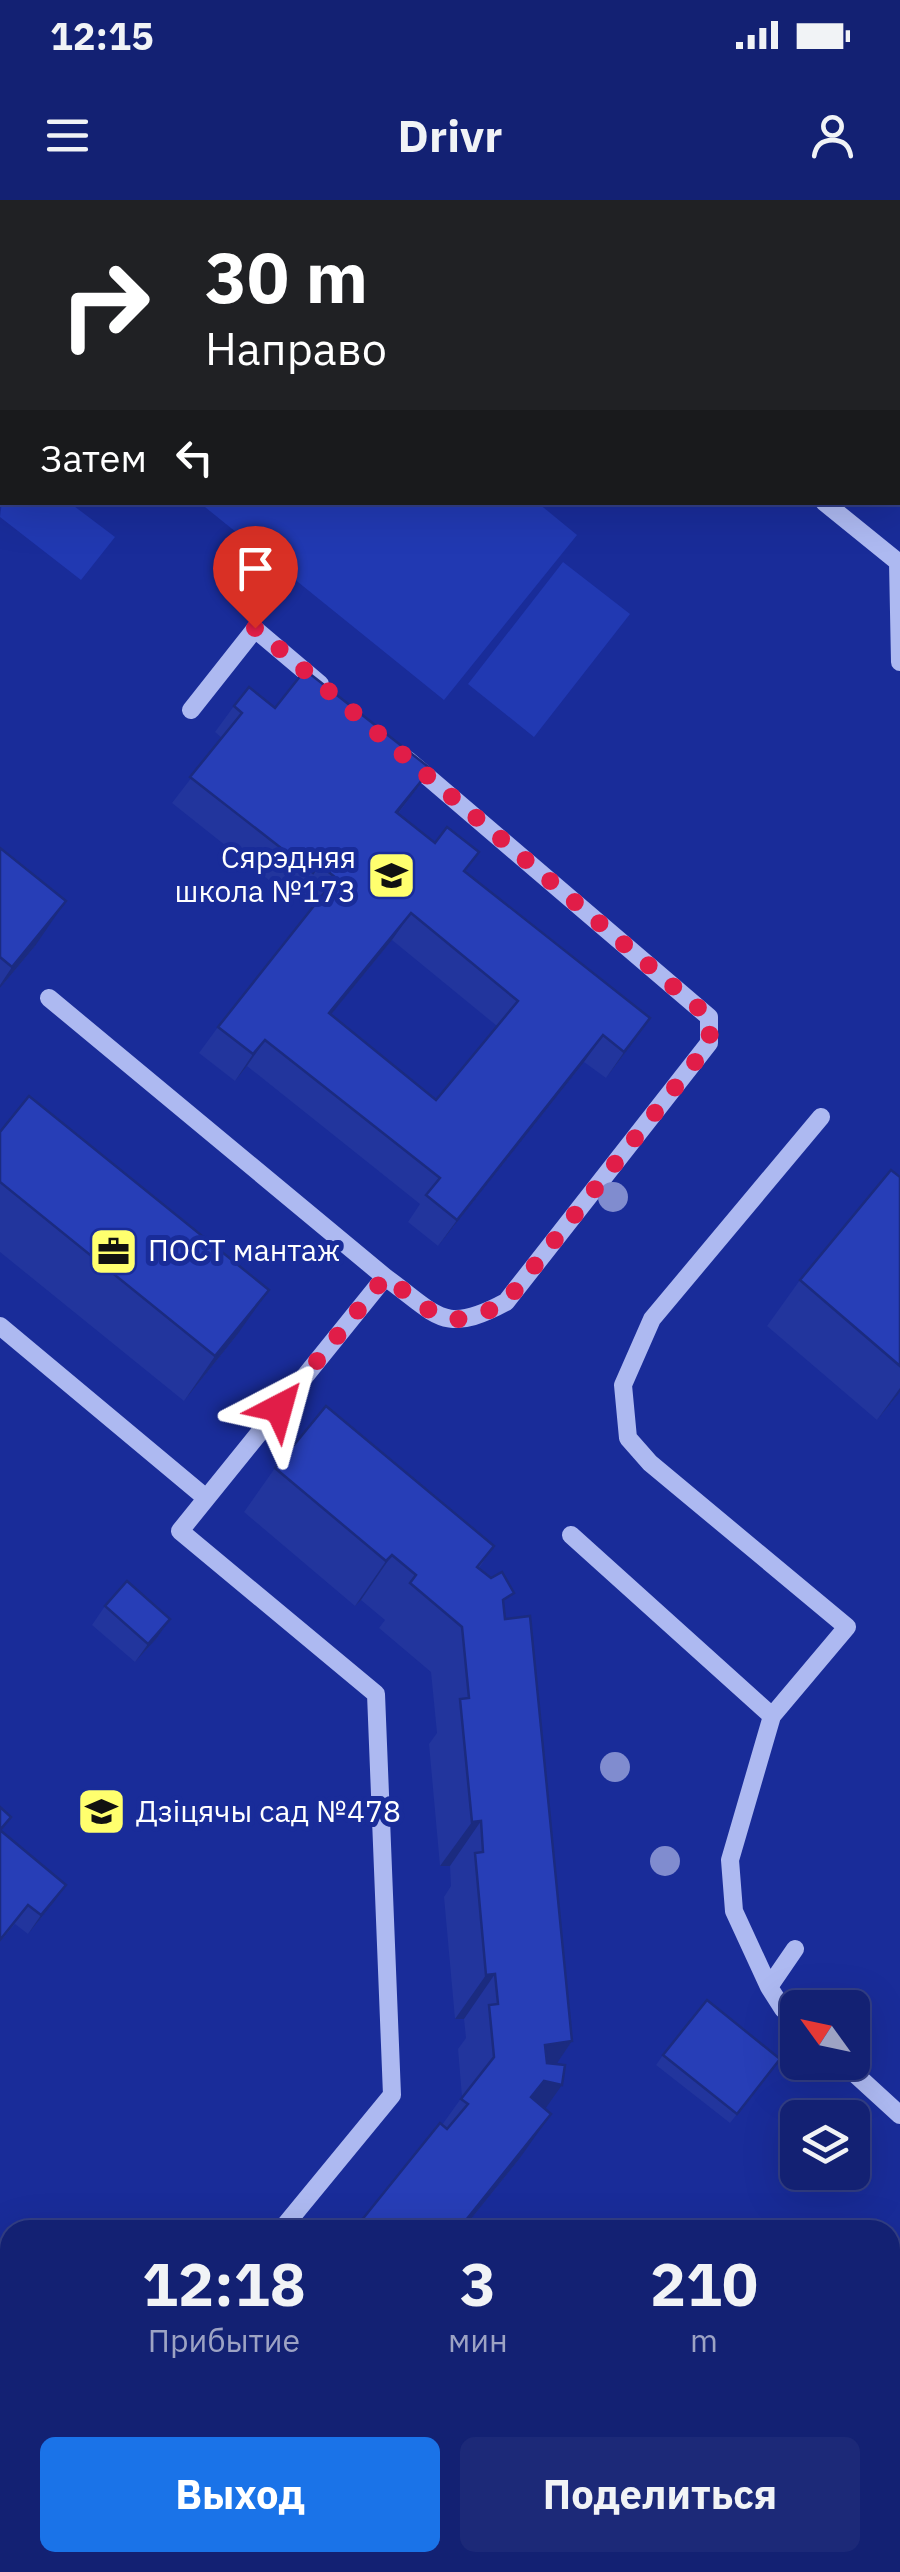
<!DOCTYPE html>
<html lang="ru">
<meta charset="utf-8">
<style>
:root{--surface:#132173;--page:#1c2978;--text:#f1f3f6;--muted:#9da3c4;--line:#323e85;--accent:#1a73e8}
body{margin:0;font-family:"IBM Plex Sans",sans-serif;background:var(--page);color:var(--text);height:100vh;display:flex;flex-direction:column;font-size:38px;white-space:nowrap}
*{box-sizing:border-box;margin:0}
p{font-size:32px;color:var(--muted)}
.icon{flex:none;width:55px;height:55px;fill:none;stroke:currentColor;stroke-width:2;stroke-linecap:round;stroke-linejoin:round}
.map{position:relative;flex:1;overflow:hidden}
.panel{position:absolute;left:0px;top:2020px;width:900px;height:352px;display:flex;flex-direction:column;background:var(--surface);border-radius:30px 30px 0 0;box-shadow:0 10px 40px #0002,0 0 0 2px var(--line)}
.panel>*{flex:none}
.top-card{position:absolute;left:0px;top:0px;width:900px;height:305px;box-shadow:0 10px 40px #0002,0 0 0 2px var(--line);background:#202124;color:#fff;overflow:hidden}
.needle{width:65px;rotate:303deg}
.buttons{position:absolute;left:780px;top:1790px;display:grid;gap:20px}
.buttons a{display:grid;place-items:center;width:90px;height:90px;border-radius:15px;background:var(--surface);box-shadow:0 10px 40px #0002,0 0 0 2px var(--line);font-size:50px}
.pin{position:absolute;display:grid;place-items:center;width:85px;height:85px;color:#fff;margin:-102px -42px;border-radius:50% 50% 50% 0;rotate:-45deg;box-shadow:0 0 10px #0007}
.pin .icon{rotate:45deg}
.me{position:absolute;width:110px;margin:-55px;rotate:39deg;stroke-linejoin:round;filter:drop-shadow(0 0 8px #0008)}
.turn{display:flex;align-items:center;gap:35px;height:210px;padding:0 40px;font-size:45px}
.turn .icon{width:130px;height:130px;stroke-width:2.5}
.turn b{display:block;font-size:70px;line-height:85px}
.then{display:flex;align-items:center;height:95px;padding:0 40px;background:#0003;gap:20px;font-size:38px}
.eta{display:flex;justify-content:space-evenly;align-items:center;height:170px;text-align:center}
.eta b{font-size:60px;font-weight:700;line-height:70px}
.cta{display:flex;gap:20px;margin-top:auto;padding:20px 40px}
.cta a{flex:1;height:115px;border-radius:15px;background:var(--accent);color:#fff;font-size:40px;font-weight:700;line-height:115px;text-align:center}
.cta a+a{background:var(--page);color:var(--text)}
.status{display:flex;justify-content:space-between;align-items:center;height:70px;padding:0 50px;background:var(--surface);direction:ltr}
.status svg{height:28px;fill:currentColor}
header{display:flex;justify-content:space-between;align-items:center;height:130px;padding:0 40px;background:var(--surface);font-size:45px;font-weight:700}
.map>svg:first-child{display:block}
.green{fill:#2139b2}
.lines{fill:none;stroke-linecap:round;stroke-linejoin:round}
.minor{stroke:#adb9f1;stroke-width:18}
.tree{fill:#808ccf}
.wall{fill:#22359d;fill-rule:evenodd}
.shaded-wall{fill:#1b2b80}
.building{fill:#273eb7;stroke:#1b2b80;stroke-width:2.5;fill-rule:evenodd}
.route{stroke:#e11d48;stroke-width:18;stroke-dasharray:0 32.4}
.labels{text-anchor:middle;stroke-width:10;stroke-linejoin:round;paint-order:stroke}
.poi-label{font-size:30px;fill:#fff;stroke:#192c99;text-anchor:start}
</style>
<div class="status"><b>12:15</b><svg viewBox="0 0 49 12"><path d="M0 12V9h3v3zM5 12V6h3v6zM10 12V3h3v9zM15 12V0h3v12zM26 1h20v11H26zM47 4h2v5h-2z"/></svg></div>
<header><svg class="icon" aria-label="menu" viewBox="0 0 24 24"><path d="M4 6h16M4 12h16M4 18h16"/></svg>Drivr<svg class="icon" aria-label="person" viewBox="0 0 24 24"><circle cx="12" cy="8" r="4"/><path d="M4 21q1-7 8-7t8 7"/></svg></header>
<div class="map">
<svg width="900" height="2372" viewBox="0 0 900 2372">
<rect width="100%" height="100%" fill="#192c99"/>
<path class="green" d="M2 301 70 303 115 337 81 380 0 317Z
M200 303H538L577 335 444 500Z
M563 362 630 414 534 537 468 484Z"/>
<g class="lines">
<path class="minor" d="M499 0 502 2
M824 302 898 362 900 462
M191 510 255 429 320 484
M49 798 385 1077
M0 1126 206 1298
M571 1335 772 1516
M795 1749 769 1787 783 1809 798 1822
M769 1787 734 1711 730 1660 772 1516 847 1427 650 1263 628 1238 623 1185 652 1119 821 917
M842 1862 900 1915
M281 2030 392 1895 376 1494 180 1331 385 1077C438 1115 443 1136 506 1102L709 843V817L408 560
M890 2067 900 2055
M0 2201 10 2200
M326 2362 327 2372"/>
</g>
<g class="tree">
<circle cx="613" cy="997" r="15"/>
<circle cx="615" cy="1567" r="15"/>
<circle cx="665" cy="1661" r="15"/>
</g>
<path class="wall" d="M0 0H17L15 2H2V18L0 21Z
M611 0H784L787 2H614Z
M898 107 900 109V277L898 275Z
M234 506 275 508 431 569 398 614 435 643 479 652 465 672 631 845 606 878 584 862 438 1046 408 1022 420 1004 247 866 235 881 199 853 218 827 316 703 301 691 294 700 172 603 222 538 215 532ZM392 740 497 826 436 900 331 814Z
M0 648 35 746 0 788Z
M0 932 237 1135 184 1201 0 1052Z
M900 977V1192L877 1220 767 1126 800 1080Z
M275 1268 494 1346 479 1368 504 1407 572 1841 556 1864 545 1909 520 1958 462 2030H355L442 1925 462 1897 458 1849 466 1838 464 1819H455L444 1697 451 1686 450 1666H440L429 1544 437 1533 431 1472 379 1428 385 1420 361 1400 355 1406 244 1312Z
M105 1406 170 1419 157 1438 135 1462 92 1425Z
M0 1607 11 1617 1 1631 53 1703 28 1734 15 1724 0 1742Z
M663 1855 780 1859 730 1923 656 1865Z
M900 2178V2239L890 2231V2193Z"/>
<path class="shaded-wall" d="M431 569 412 595 378 639 396 612Z
M66 701 35 746 0 788V785L12 767Z
M411 713 392 740 311 839 329 813Z
M650 818 631 845 606 878 624 852Z
M603 835 584 862 438 1046 457 1020Z
M265 840 247 866 235 881 253 854Z
M269 1090 237 1135 184 1201 215 1156Z
M900 1188V1192L877 1220Z
M392 1355 361 1400 355 1406 386 1361Z
M170 1419 157 1438 135 1462 148 1444Z
M481 1621 450 1666H440L472 1622Z
M66 1685 53 1703 28 1734 41 1715Z
M495 1774 464 1819H455L486 1775Z
M572 1841 545 1881 562 1885 531 1929 499 1942 545 1845Z
M551 1914 520 1958 462 2030H458Z
M10 2303V2344L0 2345V2304Z"/>
<path class="building" d="M710 0H784L787 2H713Z
M898 107 900 109V207L898 205Z
M305 470 431 569 396 612 435 643 447 627 479 652 464 671 650 818 624 852 603 835 457 1020 426 995 440 978 265 840 253 854 218 827 336 678 319 664 313 673 190 577 242 513 234 506 249 487 275 508ZM411 713 518 801 436 900 329 813Z
M0 648 66 701 12 767 0 757Z
M29 896 269 1090 215 1156 0 982V932Z
M891 970 900 977V1166L800 1080Z
M326 1206 494 1346 477 1367 491 1378 502 1372 514 1393 503 1400 505 1419 530 1416 572 1841 545 1845 547 1863 565 1865 562 1885 544 1881 531 1897 551 1914 458 2030H366L368 2027 361 2021 440 1923 447 1929 468 1904 461 1899 494 1857 489 1805 498 1804 495 1774 486 1775 475 1653 483 1652 481 1621 472 1622 460 1499 469 1498 462 1427 410 1383 416 1375 392 1355 386 1361 275 1268Z
M127 1381 170 1419 148 1444 105 1406Z
M0 1607 11 1617 0 1630Z
M0 1630 66 1685 41 1715 28 1705 0 1740Z
M707 1800 780 1859 737 1914 663 1855Z
M10 2223V2303L0 2304V2233H6L5 2224Z"/>
<g class="lines">
<path class="route" d="M255 428 709 817 710 843 506 1102C442 1136 439 1115 385 1077L279 1208"/>
</g>
<defs>
<symbol id="school-square" viewBox="-11 -11 22 22"><rect x="-9" y="-9" width="18" height="18" rx="4" fill="#ffff6e" stroke="#192c99"/><path d="M0-5L7-2L0 1L-7-2ZM-4 1L0 2.5L4 1V4Q0 6-4 4Z" fill="#111"/></symbol>
<symbol id="office-square" viewBox="-11 -11 22 22"><rect x="-9" y="-9" width="18" height="18" rx="4" fill="#ffff6e" stroke="#192c99"/><path d="M-6-3h4V-5.5h4V-3h4V5H-6ZM-1-4.5V-3h2v-1.5ZM-6 0V1H6V0Z" fill="#111"/></symbol>
</defs>
<g fill-rule="evenodd">
<use href="#school-square" x="364" y="648" width="55" height="55"/>
<use href="#office-square" x="86" y="1024" width="55" height="55"/>
<use href="#school-square" x="74" y="1584" width="55" height="55"/>
</g>
<g class="labels">
<g class="poi-label">
<text x="356" y="668" text-anchor="end">Сярэдняя<tspan x="356" dy="34">школа №173</tspan></text>
<text x="148" y="1061">ПОСТ мантаж</text>
<text x="136" y="1622">Дзіцячы сад №478</text>
</g>
</g>
</svg>
<div class="buttons">
<a><svg class="needle" viewBox="-14 -14 28 28"><path d="M0-13l5 13h-10z" fill="#e53935"/><path d="M0 13l5-13h-10z" fill="#9da3c4"/></svg></a>
<a><svg class="icon" aria-label="layers" viewBox="0 0 24 24"><path d="M12 4l9 5-9 5-9-5zM3 14l9 5 9-5"/></svg></a>
</div>
<div class="pin" style="left:255px;top:428px;background:#d93025"><svg class="icon" aria-label="arrive" viewBox="0 0 24 24"><path d="M6 21V4h12l-3 4 3 4H6"/></svg></div>
<svg class="me" style="left:279px;top:1208px" viewBox="-20 -20 40 40"><path d="M0-17L14 15 0 8-14 15z" fill="#e11d48" stroke="#fff" stroke-width="4"/></svg>
<div class="top-card">
<div class="turn"><svg class="icon" aria-label="right" viewBox="0 0 24 24"><path d="M7 20v-9h11M14 6l5 5-5 5"/></svg><div><b>30 m</b>Направо</div></div>
<div class="then">Затем<svg class="icon" aria-label="left" viewBox="0 0 24 24"><path d="M17 20v-9H6M10 6l-5 5 5 5"/></svg></div>
</div>
<section class="panel">
<div class="eta">
<div><b>12:18</b><p>Прибытие</p></div>
<div><b>3</b><p>мин</p></div>
<div><b>210</b><p>m</p></div>
</div>
<div class="cta"><a>Выход</a><a>Поделиться</a></div>
</section>
</div>
